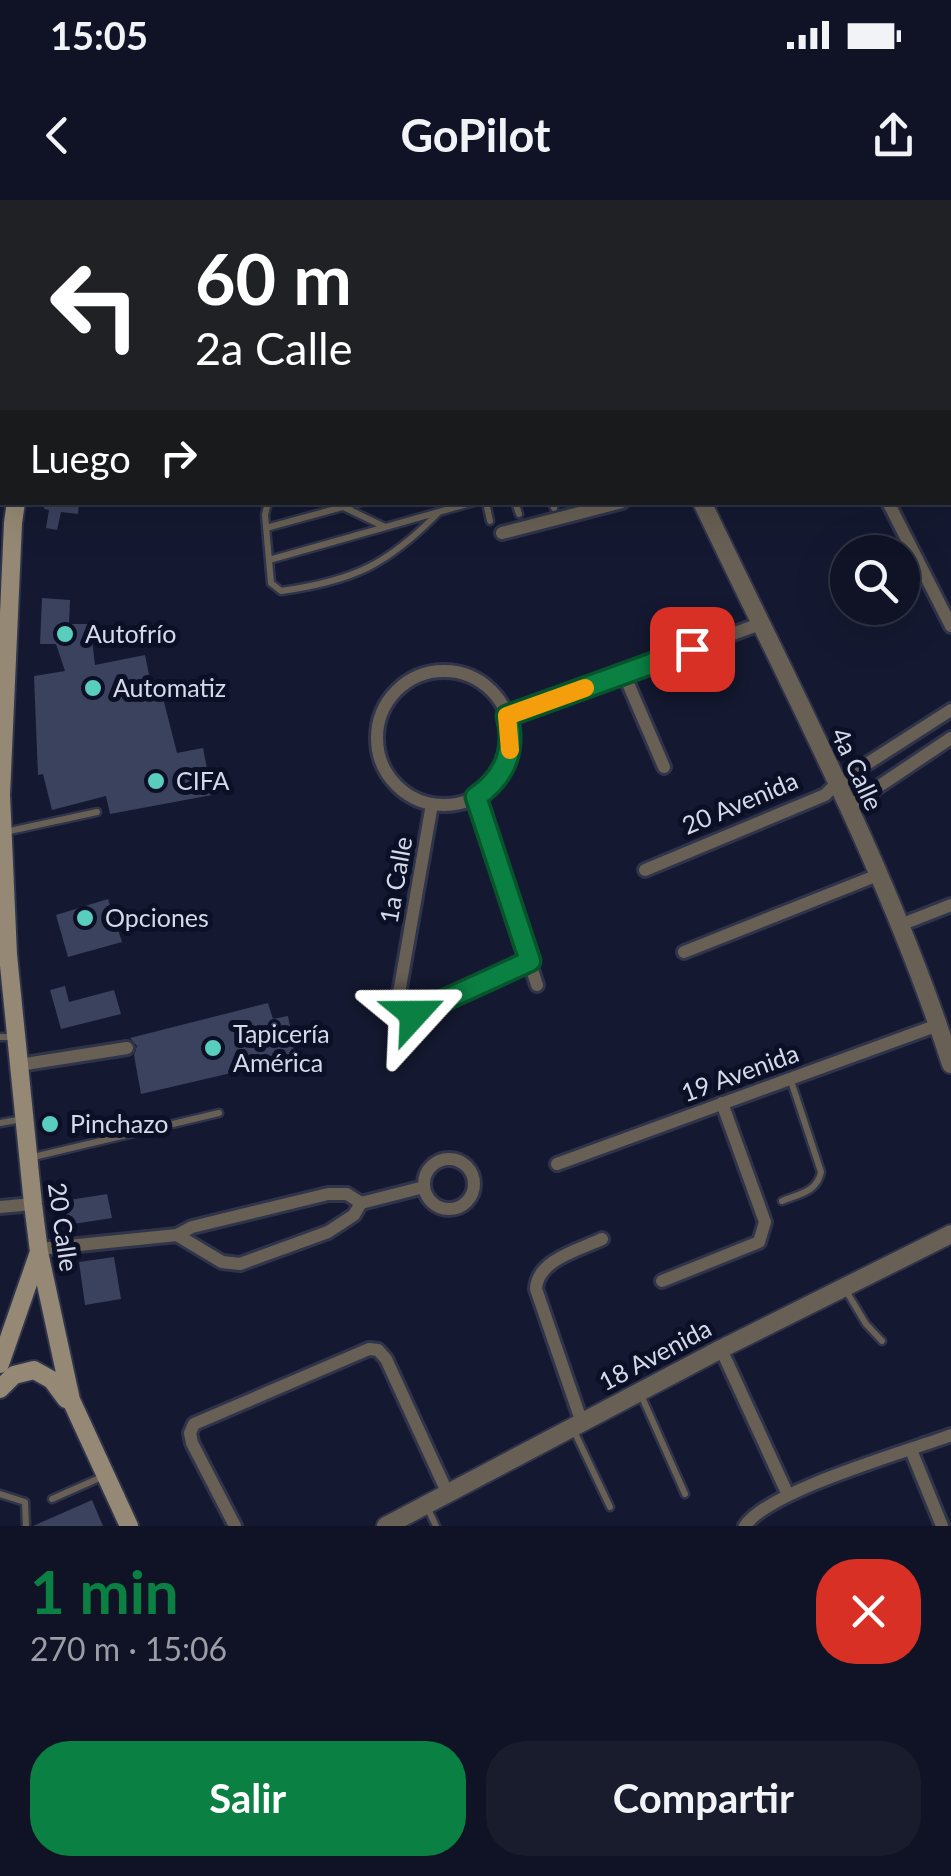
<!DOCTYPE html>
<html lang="es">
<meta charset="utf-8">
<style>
:root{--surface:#0f1325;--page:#181c2d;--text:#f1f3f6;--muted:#9b9ea7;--line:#2f3242;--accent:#0b8043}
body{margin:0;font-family:Lato,sans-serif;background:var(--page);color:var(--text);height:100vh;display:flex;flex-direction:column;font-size:38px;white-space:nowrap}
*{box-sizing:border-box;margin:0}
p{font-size:32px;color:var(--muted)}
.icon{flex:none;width:55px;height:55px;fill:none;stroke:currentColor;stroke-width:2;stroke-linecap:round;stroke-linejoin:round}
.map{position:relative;height:1326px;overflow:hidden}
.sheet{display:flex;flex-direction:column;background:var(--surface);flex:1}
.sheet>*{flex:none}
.top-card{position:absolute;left:0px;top:0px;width:952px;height:305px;box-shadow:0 10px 40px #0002,0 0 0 2px var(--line);background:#202124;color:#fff;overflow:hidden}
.controls{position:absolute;left:830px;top:335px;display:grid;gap:20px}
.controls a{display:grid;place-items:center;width:90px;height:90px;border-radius:50%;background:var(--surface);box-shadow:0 10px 40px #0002,0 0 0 2px var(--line);font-size:50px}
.pin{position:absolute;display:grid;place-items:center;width:85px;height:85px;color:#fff;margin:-42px;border-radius:20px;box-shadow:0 5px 15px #0006}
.me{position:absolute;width:110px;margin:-55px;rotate:66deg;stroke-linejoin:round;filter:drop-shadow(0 0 8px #0008)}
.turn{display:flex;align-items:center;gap:35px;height:210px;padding:0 30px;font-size:45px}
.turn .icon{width:130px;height:130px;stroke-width:2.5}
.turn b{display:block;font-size:70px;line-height:85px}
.then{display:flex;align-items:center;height:95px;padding:0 30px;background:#0003;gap:20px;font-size:38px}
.round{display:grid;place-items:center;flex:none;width:105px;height:105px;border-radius:40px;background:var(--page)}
.head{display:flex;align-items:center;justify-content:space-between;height:170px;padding:0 30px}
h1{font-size:60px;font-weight:700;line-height:75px;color:var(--accent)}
.primary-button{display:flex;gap:20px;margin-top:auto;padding:20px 30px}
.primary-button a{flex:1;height:115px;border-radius:40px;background:var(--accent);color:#fff;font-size:40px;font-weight:700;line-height:115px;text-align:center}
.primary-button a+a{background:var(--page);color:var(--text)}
.status{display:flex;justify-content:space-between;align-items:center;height:70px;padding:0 50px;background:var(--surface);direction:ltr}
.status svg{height:28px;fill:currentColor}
header{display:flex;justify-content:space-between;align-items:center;height:130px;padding:0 30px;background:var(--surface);font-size:45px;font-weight:700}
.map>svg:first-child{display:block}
.building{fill:#3b425e}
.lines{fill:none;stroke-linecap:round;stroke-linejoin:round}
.service-casing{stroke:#2f344b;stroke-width:11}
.minor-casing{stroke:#2f344b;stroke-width:18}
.tertiary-casing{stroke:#2f344b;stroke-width:22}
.secondary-casing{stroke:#2f344b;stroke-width:22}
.service{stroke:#686054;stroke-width:6}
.minor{stroke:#686054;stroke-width:12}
.tertiary{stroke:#686054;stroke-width:18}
.secondary{stroke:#958874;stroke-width:18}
.route-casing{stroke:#07532c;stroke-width:25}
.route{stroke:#0b8043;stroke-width:18}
.slow{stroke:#f59e0b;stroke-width:18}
.poi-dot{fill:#59cebe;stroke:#0b1027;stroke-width:4}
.labels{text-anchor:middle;stroke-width:10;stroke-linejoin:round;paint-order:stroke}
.poi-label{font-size:25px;fill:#d5daeb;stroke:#0b1027;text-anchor:start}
.street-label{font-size:25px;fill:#d5daeb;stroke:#0b1027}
</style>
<div class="status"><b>15:05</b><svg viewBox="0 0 49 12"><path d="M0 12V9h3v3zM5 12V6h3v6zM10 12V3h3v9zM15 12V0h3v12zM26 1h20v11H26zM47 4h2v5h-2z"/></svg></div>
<header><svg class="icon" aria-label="back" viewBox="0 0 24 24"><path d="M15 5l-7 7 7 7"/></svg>GoPilot<svg class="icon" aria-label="share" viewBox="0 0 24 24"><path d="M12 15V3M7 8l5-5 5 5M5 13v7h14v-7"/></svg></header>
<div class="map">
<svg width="951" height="1326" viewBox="0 0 951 1326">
<rect width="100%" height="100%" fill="#141931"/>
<path class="building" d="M45 302H79L78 314 61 312 57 330 46 328 49 310 44 309Z
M42 398 70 400 69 424H90L95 465 145 455 154 499 163 498 177 553 203 548 212 595 110 614 106 596 52 610 43 574 38 575 34 476 65 471 56 444H40Z
M108 699 122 742 68 757 56 715Z
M65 786 69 802 114 790 121 814 61 829 50 790Z
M268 803 273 819 288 816 296 858 141 894 134 855 137 846 130 838Z
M107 994 112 1018 67 1025 63 1001Z
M114 1057 121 1099 85 1105 79 1062Z
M92 1300 103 1326H33Z"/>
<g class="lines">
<defs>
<path id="service" d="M347 2 358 0
M394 2 395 0
M427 2 428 0
M471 2 474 0
M527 2 531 0
M268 302 265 315 271 383 281 391C353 381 387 365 438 313
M333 302 385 327
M486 302 490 321
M515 302 519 314
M552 302 554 308
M584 302V304
M266 328 361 302
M269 360 474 302
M5 632 97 612
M0 837H15
M0 923 23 919
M29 958 219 913
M782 1001C799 994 817 992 821 972L791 881
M845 1089 866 1124 882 1141
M641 1195 685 1294
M574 1231 610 1307
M0 1294 25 1302 26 1326
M52 1299 104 1276
M428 1309 436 1326"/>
<path id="minor" d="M139 2 181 0
M0 31 2 33
M950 60 951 61
M950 120H951
M888 302 951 426
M502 333 622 302
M377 538a67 67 0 1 1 134 0a67 67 0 1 1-134 0Z
M624 474 664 567
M507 516 760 424
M476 597 537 785
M432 604 398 799 404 809 414 814 529 761
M848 607 951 538
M645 670 825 595 837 583 951 510
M900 725 951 705
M684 752 878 675
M19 865 127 848
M424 984a25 25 0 1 1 50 0a25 25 0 1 1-50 0Z
M557 964 938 825
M0 1007 33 1004
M177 1035 222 1062 240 1064 328 1032 354 1015 361 1003 424 987
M39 1049 177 1035 192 1027 328 994H347L361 1003
M662 1081 759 1042 765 1022 722 903
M721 1149 788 1295
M582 1223 536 1089C537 1060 579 1050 602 1039
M911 1250 942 1326
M235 1326 192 1243 190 1233 194 1224 369 1149 378 1150 386 1159 448 1294
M745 1326C769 1290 906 1252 951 1235"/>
<path id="tertiary" d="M558 0 559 2
M702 302C790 487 888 669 951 864
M386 1326 721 1149 951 1034"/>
<path id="secondary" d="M63 2 64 0
M16 302 13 323 1 595 8 755 33 1004 39 1052 71 1200 129 1326
M0 1164 39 1052
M0 1189 14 1175 34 1170 52 1180 66 1199"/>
</defs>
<use href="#service" class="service-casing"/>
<use href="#minor" class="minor-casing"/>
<use href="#tertiary" class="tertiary-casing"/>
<use href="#secondary" class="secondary-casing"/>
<use href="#service" class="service"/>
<use href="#minor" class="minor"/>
<use href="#tertiary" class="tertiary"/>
<use href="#secondary" class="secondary"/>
</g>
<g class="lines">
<defs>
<path id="route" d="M414 814 530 761 476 597C505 577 516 550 507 516L692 449"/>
</defs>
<use href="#route" class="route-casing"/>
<use href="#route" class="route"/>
<path class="slow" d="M510 550 507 516 585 488"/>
</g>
<g class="poi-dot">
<circle cx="65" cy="434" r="10"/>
<circle cx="93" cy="488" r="10"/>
<circle cx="156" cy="581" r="10"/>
<circle cx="85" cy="718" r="10"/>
<circle cx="213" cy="848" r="10"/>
<circle cx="50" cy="924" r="10"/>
</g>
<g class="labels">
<g class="poi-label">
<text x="85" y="443">Autofrío</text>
<text x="113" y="497">Automatiz</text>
<text x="176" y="590">CIFA</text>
<text x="105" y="727">Opciones</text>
<text x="233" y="843">Tapicería<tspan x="233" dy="29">América</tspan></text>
<text x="70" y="933">Pinchazo</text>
</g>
<g class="street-label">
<text transform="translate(857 569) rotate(65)" y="9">4a Calle</text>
<text transform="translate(740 603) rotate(-23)" y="9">20 Avenida</text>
<text transform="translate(396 680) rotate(-80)" y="9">1a Calle</text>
<text transform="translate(740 873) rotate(-20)" y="9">19 Avenida</text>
<text transform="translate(63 1027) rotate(82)" y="9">20 Calle</text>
<text transform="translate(655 1155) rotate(-28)" y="9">18 Avenida</text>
</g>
</g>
</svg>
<div class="controls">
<a><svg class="icon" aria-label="search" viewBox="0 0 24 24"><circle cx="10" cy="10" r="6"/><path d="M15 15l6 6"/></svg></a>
</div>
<div class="pin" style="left:692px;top:449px;background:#d93025"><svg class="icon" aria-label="arrive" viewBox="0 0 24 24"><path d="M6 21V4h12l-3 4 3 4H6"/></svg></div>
<svg class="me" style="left:414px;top:814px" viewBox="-20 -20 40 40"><path d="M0-17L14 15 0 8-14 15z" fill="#0b8043" stroke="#fff" stroke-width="4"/></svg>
<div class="top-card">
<div class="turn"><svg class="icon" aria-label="left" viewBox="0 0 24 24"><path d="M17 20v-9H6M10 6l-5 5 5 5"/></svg><div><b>60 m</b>2a Calle</div></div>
<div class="then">Luego<svg class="icon" aria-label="right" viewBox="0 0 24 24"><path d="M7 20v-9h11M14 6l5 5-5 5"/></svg></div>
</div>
</div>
<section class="sheet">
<div class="head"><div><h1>1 min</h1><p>270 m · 15:06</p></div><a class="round" style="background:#d93025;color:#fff"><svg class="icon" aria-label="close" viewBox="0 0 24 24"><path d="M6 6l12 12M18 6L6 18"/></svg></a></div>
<div class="primary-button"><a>Salir</a><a>Compartir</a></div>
</section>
